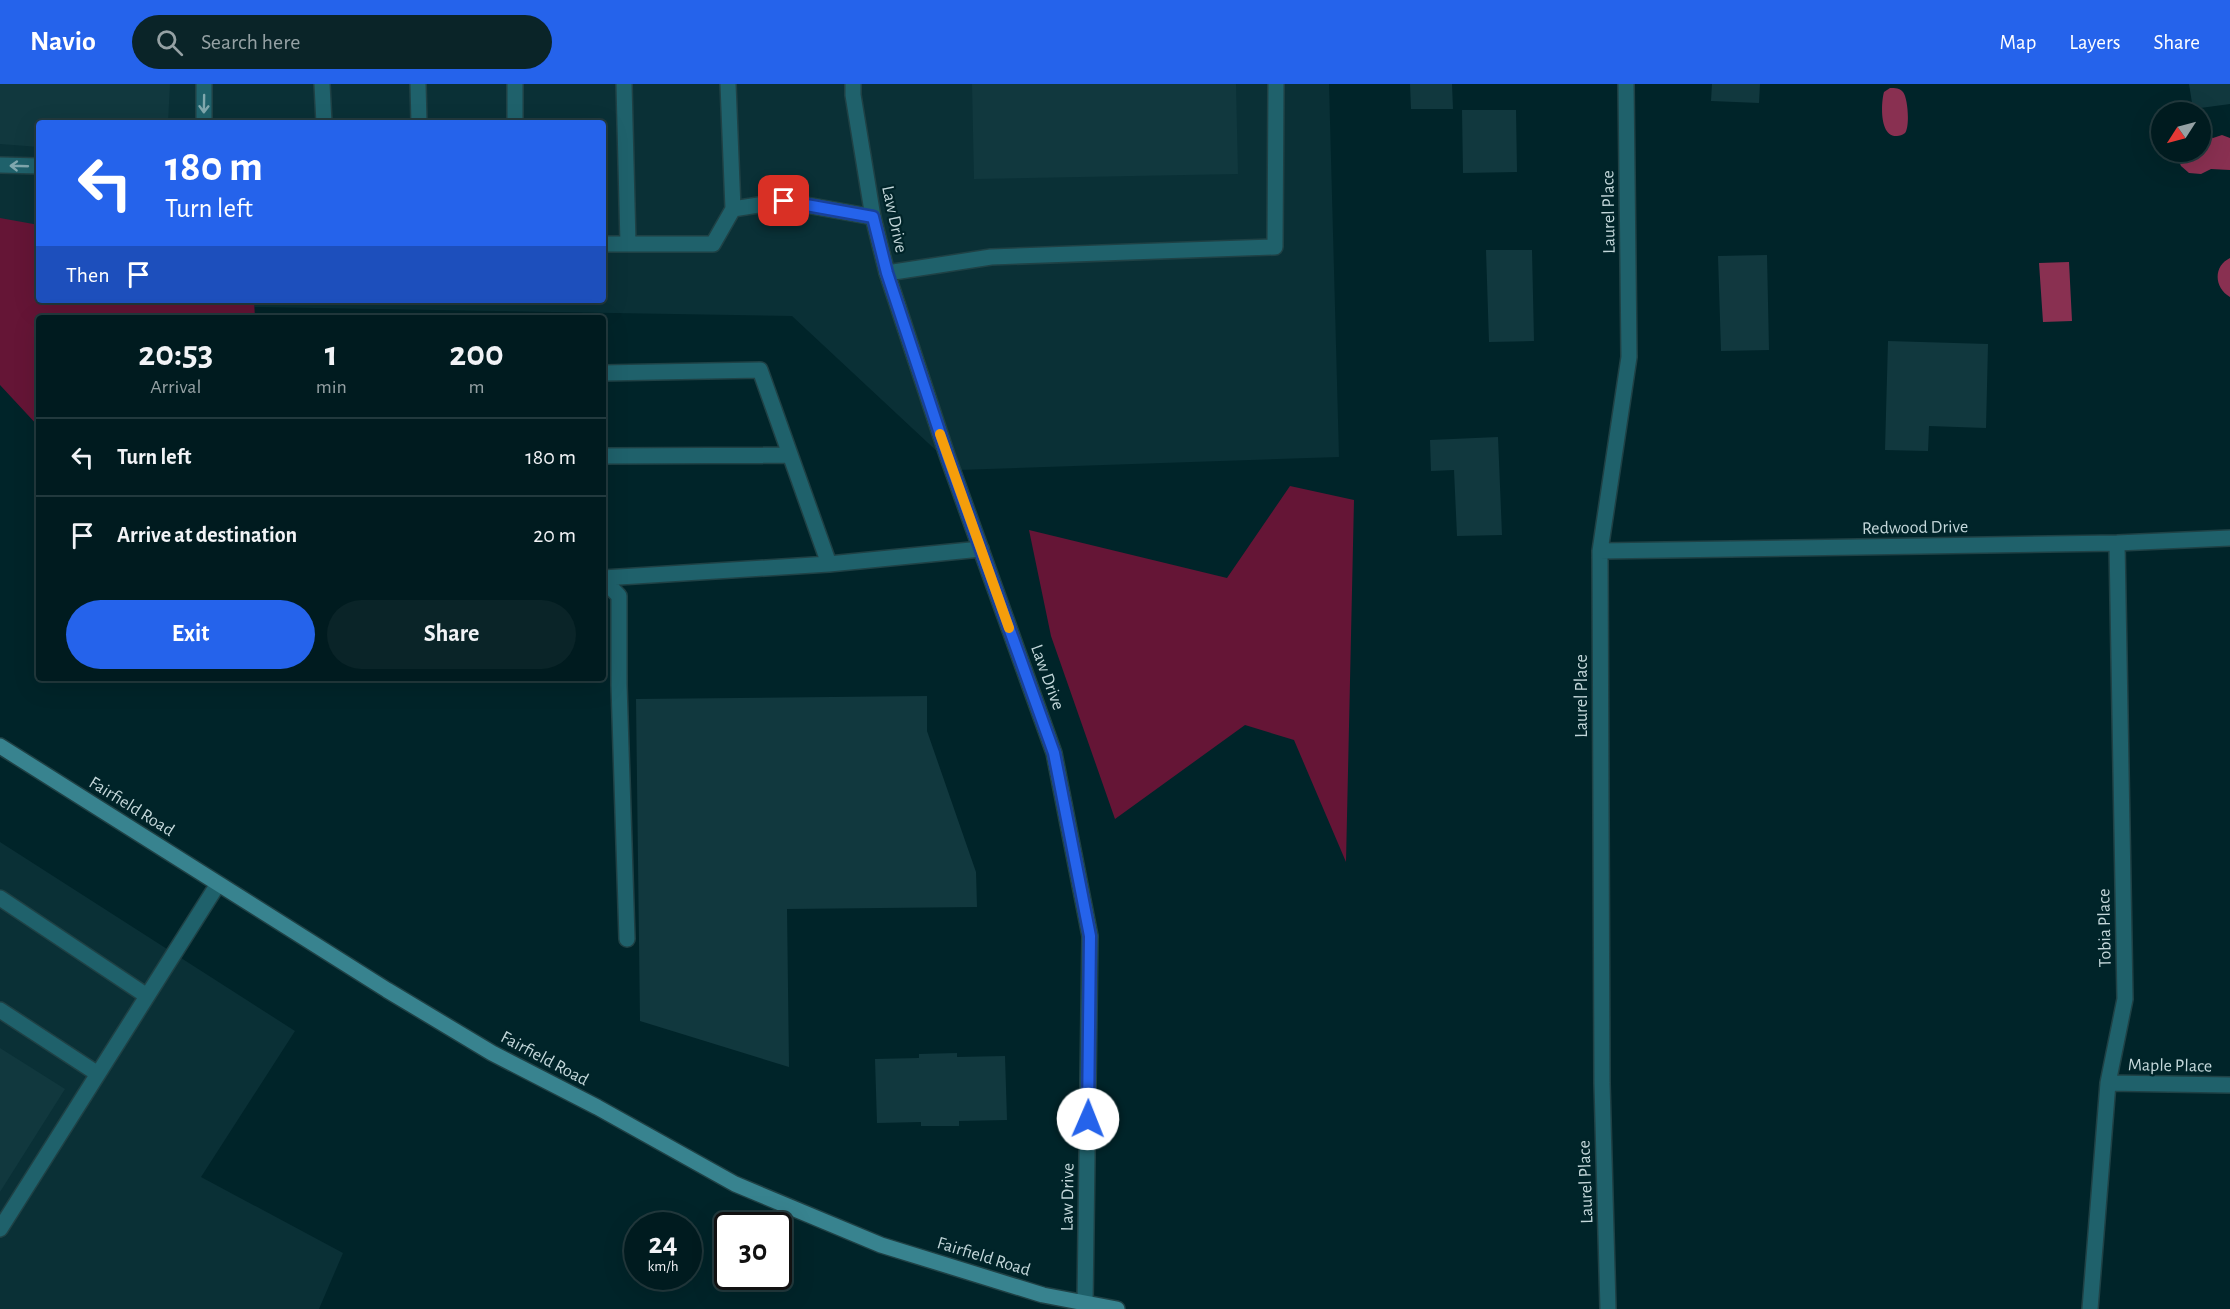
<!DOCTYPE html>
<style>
:root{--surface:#001b1f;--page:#0a2428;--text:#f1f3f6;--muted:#95a1a4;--line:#22393d;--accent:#2563eb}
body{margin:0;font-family:"Alegreya Sans",sans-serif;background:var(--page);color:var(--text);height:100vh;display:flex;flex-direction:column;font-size:22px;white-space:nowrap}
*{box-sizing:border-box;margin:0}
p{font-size:20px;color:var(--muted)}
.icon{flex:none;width:33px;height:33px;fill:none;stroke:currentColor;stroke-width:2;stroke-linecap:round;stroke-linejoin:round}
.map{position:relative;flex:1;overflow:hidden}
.sheet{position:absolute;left:36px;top:231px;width:570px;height:366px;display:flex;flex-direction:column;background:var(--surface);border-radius:6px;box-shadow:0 6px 24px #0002,0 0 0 2px var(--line)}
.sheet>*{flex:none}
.top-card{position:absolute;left:36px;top:36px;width:570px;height:183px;border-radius:6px;box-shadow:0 6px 24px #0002,0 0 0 2px var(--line);background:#2563eb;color:#fff;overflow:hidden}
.needle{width:39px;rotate:234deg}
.buttons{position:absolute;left:2151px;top:18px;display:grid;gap:12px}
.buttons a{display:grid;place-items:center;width:60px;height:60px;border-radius:50%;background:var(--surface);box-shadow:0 6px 24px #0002,0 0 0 2px var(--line);font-size:30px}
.speed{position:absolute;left:624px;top:1128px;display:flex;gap:12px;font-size:30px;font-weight:700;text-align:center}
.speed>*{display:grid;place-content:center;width:78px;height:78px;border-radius:50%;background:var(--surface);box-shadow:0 6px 24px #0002,0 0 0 2px var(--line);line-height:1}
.speed small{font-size:15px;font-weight:400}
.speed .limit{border:3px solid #111;border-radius:9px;background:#fff;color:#111}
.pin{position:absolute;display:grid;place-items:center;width:51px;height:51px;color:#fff;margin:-26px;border-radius:12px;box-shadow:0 3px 9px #0006}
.me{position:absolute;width:66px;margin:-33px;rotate:1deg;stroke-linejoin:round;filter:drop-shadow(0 0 4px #0008)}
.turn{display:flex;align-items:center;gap:21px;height:126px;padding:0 30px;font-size:27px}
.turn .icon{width:78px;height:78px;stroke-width:2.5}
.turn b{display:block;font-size:42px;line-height:51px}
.then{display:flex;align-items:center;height:57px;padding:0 30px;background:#0003;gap:12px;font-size:22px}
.eta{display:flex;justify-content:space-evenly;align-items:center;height:102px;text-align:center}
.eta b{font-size:36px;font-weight:700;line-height:42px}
.cta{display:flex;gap:12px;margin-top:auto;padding:12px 30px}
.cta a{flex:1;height:69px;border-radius:36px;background:var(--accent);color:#fff;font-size:24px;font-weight:700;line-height:69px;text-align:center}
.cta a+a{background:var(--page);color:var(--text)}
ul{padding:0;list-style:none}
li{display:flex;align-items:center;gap:18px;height:78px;padding:0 30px;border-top:2px solid var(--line)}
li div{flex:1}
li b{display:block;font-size:22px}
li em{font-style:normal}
header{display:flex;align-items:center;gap:36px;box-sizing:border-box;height:84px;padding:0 30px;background:var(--accent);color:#fff}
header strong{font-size:28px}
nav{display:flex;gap:33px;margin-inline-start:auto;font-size:21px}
.search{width:420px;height:54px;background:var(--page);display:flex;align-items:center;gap:15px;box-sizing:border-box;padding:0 21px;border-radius:33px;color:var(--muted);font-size:22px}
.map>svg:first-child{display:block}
.built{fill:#0a3036}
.green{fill:#651536}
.water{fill:#893051}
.building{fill:#11383e}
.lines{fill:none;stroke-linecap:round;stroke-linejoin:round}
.lane-casing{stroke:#1f4145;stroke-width:18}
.street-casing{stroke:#1f4145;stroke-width:18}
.secondary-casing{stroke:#1f4145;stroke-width:18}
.lane{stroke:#1f616b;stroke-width:15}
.street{stroke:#1f616b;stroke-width:15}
.secondary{stroke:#38838f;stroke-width:15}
.oneway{stroke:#81a8ae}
.route-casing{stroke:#184099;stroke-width:15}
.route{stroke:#2563eb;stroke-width:10}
.slow{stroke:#f59e0b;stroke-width:10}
.labels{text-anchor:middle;stroke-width:4.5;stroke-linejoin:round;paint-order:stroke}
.street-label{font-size:18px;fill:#c3d7da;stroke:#002429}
</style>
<header>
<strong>Navio</strong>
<div class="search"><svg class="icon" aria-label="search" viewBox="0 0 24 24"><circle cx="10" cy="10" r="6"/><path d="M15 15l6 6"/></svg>Search here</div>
<nav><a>Map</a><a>Layers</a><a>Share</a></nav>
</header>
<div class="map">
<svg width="2230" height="1225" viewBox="0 0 2230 1225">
<rect width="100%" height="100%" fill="#002429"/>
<path class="built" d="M0 0H1329L1339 373 957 386 792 232 255 223 235 216H603V39H39V149L0 136Z
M0 758 295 947 201 1093 343 1169 319 1225H0Z"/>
<path class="green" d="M0 134 39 141V216H254L255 234H39V343L0 301Z
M1290 402 1354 416 1346 778 1294 656 1245 641 1115 735 1051 552 1029 446 1227 494Z"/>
<path class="water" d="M1890 4C1895 4 1900 4 1903 8 1908 14 1910 43 1905 49 1903 51 1899 52 1897 52 1879 53 1881 19 1884 8Z
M2201 48 2213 54 2222 51 2230 54V86L2211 85 2201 90 2189 89 2181 82 2175 68H2200Z
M2230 174V213C2214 204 2213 182 2230 174Z
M2069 178 2072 237 2043 238 2039 179Z"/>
<path class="building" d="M0 0H170L168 39H39V63L0 60Z
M972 0H1236L1238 90 974 95Z
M1410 0H1452L1453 25H1411Z
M1712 0H1760L1759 19 1711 17Z
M2189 0H2230V20L2193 25Z
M1462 26H1516L1517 88 1463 89Z
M1486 166H1532L1534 257 1489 258Z
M1767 171 1769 266 1721 267 1718 172Z
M1888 257 1988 260 1986 344 1929 342 1928 367 1885 366Z
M1498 353 1502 451 1457 452 1454 386 1431 387 1430 356Z
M927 612V647L976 788 977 823 787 825 789 983 640 937 636 615Z
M0 964 65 1005 0 1108Z
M957 969V973L1005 972 1007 1036 959 1037V1042H921V1038L877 1039 875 975 919 974V970Z"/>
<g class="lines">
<defs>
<path id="lane" d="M322 0 324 39
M418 0 419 39
M515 0V39
M624 0 628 160
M204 39V0
M0 81 39 82
M733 125 784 117 873 133
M603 160H713L733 125 728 0
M887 189 991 173 1275 163 1276 0
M603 289 760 286 829 480
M603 372 789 371
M603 494 829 480 981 465
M603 495 619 512V601L627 855
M0 814 147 912
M0 926 98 990
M0 1145 218 800"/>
<path id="street" d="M853 0V11L873 133 887 189 947 371 1054 669 1090 852 1085 1219
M1600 467 2117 459 2230 454
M2108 999 2230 1001
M1608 1225 1602 999 1600 467 1629 273 1626 0
M2090 1225 2108 999 2125 915 2117 459"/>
<path id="secondary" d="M0 662 387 906 492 969 597 1023 735 1100 881 1161 1043 1211 1117 1225"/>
</defs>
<use href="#lane" class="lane-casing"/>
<use href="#street" class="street-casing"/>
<use href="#secondary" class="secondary-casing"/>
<use href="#lane" class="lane"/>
<use href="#street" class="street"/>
<use href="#secondary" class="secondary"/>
</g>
<defs><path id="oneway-shaft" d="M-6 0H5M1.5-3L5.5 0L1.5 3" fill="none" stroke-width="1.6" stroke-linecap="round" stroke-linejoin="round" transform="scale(1.5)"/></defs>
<g class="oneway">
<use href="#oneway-shaft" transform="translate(204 20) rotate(91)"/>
<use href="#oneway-shaft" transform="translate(19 82) rotate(-178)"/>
</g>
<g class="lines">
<defs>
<path id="route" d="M784 117 873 133 887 189 947 371 1054 669 1090 852 1088 1035"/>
</defs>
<use href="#route" class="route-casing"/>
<use href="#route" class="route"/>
<path class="slow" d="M940 350 1009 544"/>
</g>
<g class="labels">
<g class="street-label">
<text transform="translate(1608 128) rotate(-91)" y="6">Laurel Place</text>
<text transform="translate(895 135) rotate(78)" y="6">Law Drive</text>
<text transform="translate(1915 443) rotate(-1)" y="6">Redwood Drive</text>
<text transform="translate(1048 593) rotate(70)" y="6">Law Drive</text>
<text transform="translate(1581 612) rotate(-90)" y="6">Laurel Place</text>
<text transform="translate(132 722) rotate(32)" y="6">Fairfield Road</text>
<text transform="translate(2104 844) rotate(-91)" y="6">Tobia Place</text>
<text transform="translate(545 974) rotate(28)" y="6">Fairfield Road</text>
<text transform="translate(2170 981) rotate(1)" y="6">Maple Place</text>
<text transform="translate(1585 1098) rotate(-92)" y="6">Laurel Place</text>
<text transform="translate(1067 1113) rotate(-89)" y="6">Law Drive</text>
<text transform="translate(984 1172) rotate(17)" y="6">Fairfield Road</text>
</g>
</g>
</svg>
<div class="buttons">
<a><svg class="needle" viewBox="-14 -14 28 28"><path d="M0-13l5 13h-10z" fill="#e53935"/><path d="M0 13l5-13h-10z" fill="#95a1a4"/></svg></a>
</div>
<div class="speed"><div>24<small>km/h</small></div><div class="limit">30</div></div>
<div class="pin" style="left:784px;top:117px;background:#d93025"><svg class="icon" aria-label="arrive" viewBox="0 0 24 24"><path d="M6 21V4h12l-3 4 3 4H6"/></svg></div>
<svg class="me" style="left:1088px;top:1035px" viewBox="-20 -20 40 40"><circle r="19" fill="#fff"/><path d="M0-13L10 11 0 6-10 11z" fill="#2563eb"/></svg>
<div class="top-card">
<div class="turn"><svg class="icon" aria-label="left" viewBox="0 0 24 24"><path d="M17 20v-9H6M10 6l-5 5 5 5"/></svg><div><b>180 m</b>Turn left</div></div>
<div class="then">Then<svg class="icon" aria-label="arrive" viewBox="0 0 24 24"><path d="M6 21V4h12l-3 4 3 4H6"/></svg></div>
</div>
<section class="sheet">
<div class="eta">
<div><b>20:53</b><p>Arrival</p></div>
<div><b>1</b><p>min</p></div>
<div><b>200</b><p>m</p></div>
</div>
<ul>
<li><svg class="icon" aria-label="left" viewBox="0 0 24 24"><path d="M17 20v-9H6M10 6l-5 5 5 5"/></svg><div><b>Turn left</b></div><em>180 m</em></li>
<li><svg class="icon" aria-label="arrive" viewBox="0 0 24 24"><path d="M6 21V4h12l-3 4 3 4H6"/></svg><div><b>Arrive at destination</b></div><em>20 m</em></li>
</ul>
<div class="cta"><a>Exit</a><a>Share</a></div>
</section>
</div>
